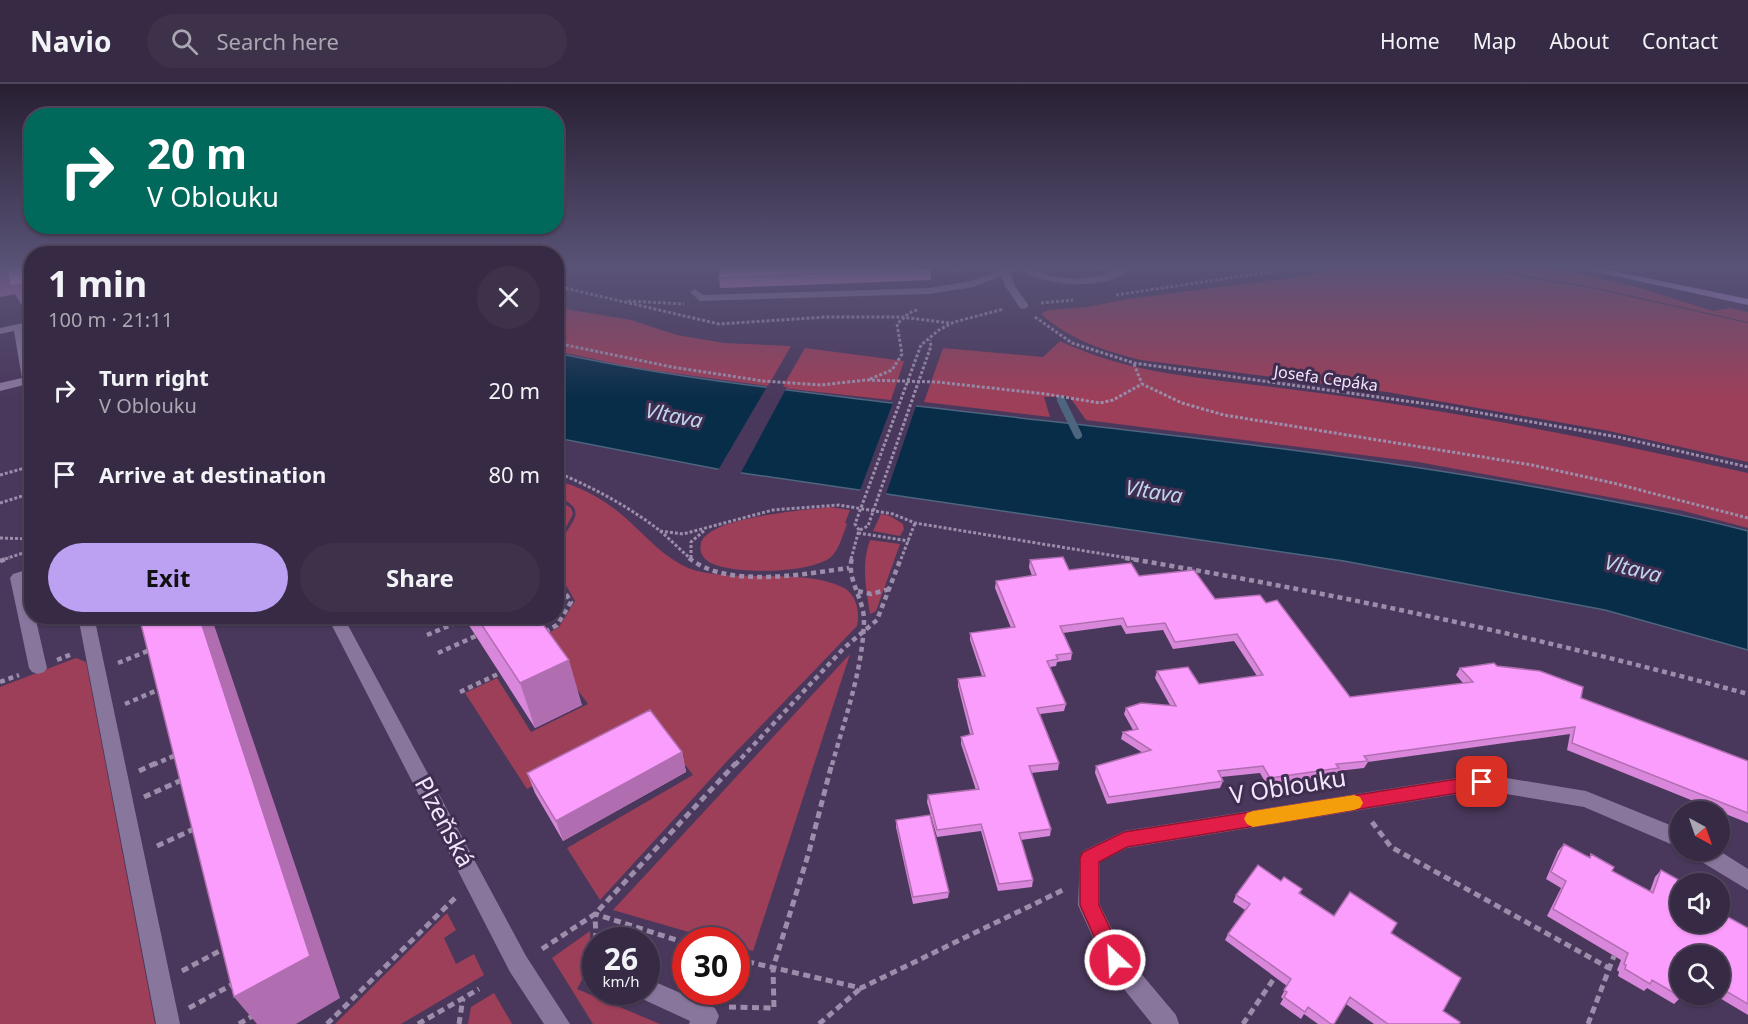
<!DOCTYPE html>
<meta charset="utf-8">
<style>
:root{--surface:#372a44;--page:#3e324b;--text:#f1f3f6;--muted:#aaa7b2;--line:#51465d;--accent:#bca0f2}
body{margin:0;font-family:"Noto Sans",sans-serif;background:var(--page);color:var(--text);height:100vh;display:flex;flex-direction:column;font-size:22px;white-space:nowrap}
*{box-sizing:border-box;margin:0}
p{font-size:20px;color:var(--muted)}
.icon{flex:none;width:33px;height:33px;fill:none;stroke:currentColor;stroke-width:2;stroke-linecap:round;stroke-linejoin:round}
.map{position:relative;flex:1;overflow:hidden}
.side{position:absolute;left:24px;top:162px;width:540px;height:378px;display:flex;flex-direction:column;background:var(--surface);border-radius:24px;box-shadow:0 2px 4px #0004,0 0 0 2px var(--line)}
.side>*{flex:none}
.top-card{position:absolute;left:24px;top:24px;width:540px;height:126px;border-radius:24px;box-shadow:0 2px 4px #0004,0 0 0 2px var(--line);background:#00695c;color:#fff;overflow:hidden}
.needle{width:39px;rotate:140deg}
.tools{position:absolute;left:1670px;top:717px;display:grid;gap:12px}
.tools a{display:grid;place-items:center;width:60px;height:60px;border-radius:50%;background:var(--surface);box-shadow:0 2px 4px #0004,0 0 0 2px var(--line);font-size:30px}
.speed{position:absolute;left:582px;top:843px;display:flex;gap:12px;font-size:30px;font-weight:700;text-align:center}
.speed>*{display:grid;place-content:center;width:78px;height:78px;border-radius:50%;background:var(--surface);box-shadow:0 2px 4px #0004,0 0 0 2px var(--line);line-height:1}
.speed small{font-size:15px;font-weight:400}
.speed .limit{border:9px solid #d22;background:#fff;color:#111}
.pin{position:absolute;display:grid;place-items:center;width:51px;height:51px;color:#fff;margin:-26px;border-radius:12px;box-shadow:0 3px 9px #0006}
.me{position:absolute;width:66px;margin:-33px;rotate:335deg;stroke-linejoin:round;filter:drop-shadow(0 0 4px #0008)}
.turn{display:flex;align-items:center;gap:21px;height:126px;padding:0 24px;font-size:27px}
.turn .icon{width:78px;height:78px;stroke-width:2.5}
.turn b{display:block;font-size:42px;line-height:51px}
.round{display:grid;place-items:center;flex:none;width:63px;height:63px;border-radius:32px;background:var(--page)}
.overview{display:flex;align-items:center;justify-content:space-between;height:102px;padding:0 24px}
h1{font-size:36px;font-weight:700;line-height:45px}
.primary-button{display:flex;gap:12px;margin-top:auto;padding:12px 24px}
.primary-button a{flex:1;height:69px;border-radius:36px;background:var(--accent);color:#111;font-size:24px;font-weight:700;line-height:69px;text-align:center}
.primary-button a+a{background:var(--page);color:var(--text)}
ul{padding:0;list-style:none}
li{display:flex;align-items:center;gap:18px;height:84px;padding:0 24px}
li div{flex:1}
li b{display:block;font-size:22px}
li em{font-style:normal}
header{display:flex;align-items:center;gap:36px;box-sizing:border-box;height:84px;padding:0 30px;background:var(--surface);border-bottom:2px solid var(--line)}
header strong{font-size:28px}
nav{display:flex;gap:33px;margin-inline-start:auto;font-size:21px}
.search{width:420px;height:54px;background:var(--page);display:flex;align-items:center;gap:15px;box-sizing:border-box;padding:0 21px;border-radius:33px;color:var(--muted);font-size:22px}
.map>svg:first-child{display:block}
.green{fill:#9e3f59}
.water{fill:#082d49;stroke:#4e657f;stroke-width:1.5}
.pier{fill:#49385b}
.lines{fill:none;stroke-linecap:round;stroke-linejoin:round}
.stream{stroke:#4e657f;stroke-width:8}
.path-far2{stroke:#9c8eab;stroke-width:3;stroke-dasharray:3 2;stroke-linecap:butt}
.path-far1{stroke:#9c8eab;stroke-width:4.5;stroke-dasharray:5 4;stroke-linecap:butt}
.path{stroke:#9c8eab;stroke-width:5;stroke-dasharray:7 4.5;stroke-linecap:butt}
.minor{fill:#89769d;fill-rule:evenodd}
.major{fill:#af8fd2;fill-rule:evenodd}
.wall{fill:#d887da}
.shaded-wall{fill:#b06eb1}
.building{fill:#fb9dfd;stroke:#b06eb1;stroke-width:1.5}
.route{fill:#e11d48;stroke:#92132f;stroke-width:1.5}
.slow{fill:#f59e0b}
.labels{text-anchor:middle;stroke-width:6;stroke-linejoin:round;paint-order:stroke}
.far-street-label{font-size:16px;fill:#f2e8fe;stroke:#3f2e50}
.water-label{font-size:21px;font-style:italic;fill:#bed5ea;stroke:#3f2e50}
.near-street-label{font-size:24px;fill:#f2e8fe;stroke:#3f2e50}
</style>
<header>
<strong>Navio</strong>
<div class="search"><svg class="icon" aria-label="search" viewBox="0 0 24 24"><circle cx="10" cy="10" r="6"/><path d="M15 15l6 6"/></svg>Search here</div>
<nav><a>Home</a><a>Map</a><a>About</a><a>Contact</a></nav>
</header>
<div class="map">
<svg width="1748" height="940" viewBox="0 0 1748 940">
<rect width="100%" height="100%" fill="#49385b"/>
<path class="green" d="M1337 183H1481L1538 196 1590 204 1748 239V378L1609 347 1387 308 1141 276C1104 267 1069 255 1041 230L1048 226 1087 223 1128 215 1307 192Z
M1489 183H1547L1637 203 1713 227 1730 224 1748 228V238L1588 202 1538 194Z
M557 221 571 226 631 236 677 251 724 259 791 262 768 302 635 284 557 267Z
M1060 257C1116 283 1162 289 1222 297 1273 303 1324 309 1375 317 1500 336 1624 361 1748 389V444L1680 426 1418 378 1086 336 1069 312 1044 313 1050 333 924 318 943 264 1043 273Z
M805 264 904 277 891 316 782 304Z
M557 397C580 402 603 415 621 430 646 451 669 482 702 488 744 497 805 485 842 503 857 510 860 528 857 542L729 675 600 816 567 764 693 691 653 639 527 705 465 609 497 594 531 648 588 620 540 554 559 543 575 517 563 496 557 491C557 483 555 474 557 466 562 444 596 427 557 413Z
M557 415 571 424 573 430 557 460Z
M830 423 850 426 845 439 847 440C843 450 839 466 831 473 811 490 730 491 709 478 702 473 699 467 701 459 708 433 806 426 830 423Z
M881 430 890 432 903 440 904 445 900 452 873 447Z
M870 456 900 460 876 527 870 530C866 504 861 481 870 456Z
M850 570 753 867 737 863 736 856H716L613 826Z
M76 574 86 578 155 940H0V603Z
M447 829 456 846 444 854 456 880 474 870 484 891 401 940H335Z
M590 847 591 879 577 905 660 940H593L552 874Z
M494 909 512 940H468L471 923Z"/>
<path class="water" d="M557 269C667 293 780 305 892 319 1109 345 1325 365 1541 404 1610 417 1679 429 1748 447V566L1605 526 1344 477 722 386 557 354Z"/>
<path class="pier" d="M768 301 787 303 739 392 717 388Z
M894 316 917 319 885 413 859 409Z"/>
<g class="lines">
<path class="stream" d="M1061 316 1078 351"/>
<path class="path-far2" d="M556 202 719 240 826 233H902L950 239
M1116 211 1302 183
M628 217 684 220
M1041 219 1073 216
M1035 233 1072 259 1134 279 1435 321 1618 353 1748 383
M556 259 672 283 763 297 821 301 866 296 937 298 1046 310 1100 319 1113 316 1142 300 1182 319 1224 331 1532 381 1613 399 1748 434
M1134 280 1142 300
M870 295 892 286 902 270 897 240 909 229 917 226
M556 388C592 403 628 422 659 446 670 455 680 466 691 475
M0 391 32 382
M0 419 32 409
M860 446 868 442 931 262 930 256
M660 447 683 450 773 426 839 421 893 430 915 439 1134 475
M858 449 909 457
M0 454 32 455
M691 474V458L705 446
M5 475 32 466
M851 475 859 446 855 440 921 261 939 246 954 238 1004 225
M901 475 915 439"/>
<path class="path-far1" d="M689 474C727 505 804 490 849 484
M1125 474C1335 509 1542 554 1748 610
M0 477 9 474
M858 507 871 510 890 505
M545 548 557 541 571 518 556 495
M427 551 465 535
M438 569 476 552
M57 576 72 570
M118 579 150 566
M0 598 19 591
M460 608 500 589
M125 620 160 605
M153 681 176 671
M735 681 844 564 877 536 901 474
M832 681C845 634 863 585 864 536 864 515 846 494 852 474"/>
<path class="path" d="M139 687 156 679
M144 713 184 695
M1372 738 1391 763 1609 884
M157 762 196 744
M596 856 595 830 686 859
M542 865 595 830 736 679
M736 875 861 904 1065 805
M182 887 225 864
M729 923 774 924 773 884 809 768 832 679
M189 924 235 899
M239 940 254 931
M327 940 456 813
M418 940 479 905
M459 940 463 914
M819 940 861 904
M1243 940 1275 893
M1588 940 1614 872"/>
<path class="minor" d="M941 183H980L955 189Z
M1008 183H1029L1050 192 1076 195 1101 191 1123 183H1137C1104 207 1053 204 1019 186L1011 189 1015 202 1029 222 1024 225 1020 224 1005 202 1002 192 973 203 929 210 700 217 690 208 695 205 703 211 929 204 971 197Z
M32 237V243L24 245 32 282V316L26 313 24 301 0 307V299L22 294 14 247 0 250V244Z
M32 484V495L26 497 32 519V532H35L47 584 44 588 38 590 32 588 29 584 10 494 13 490Z
M78 532H94L180 940H156Z
M327 532H343L526 872 570 940H544L510 888Z
M1482 690 1586 707 1680 745V764L1584 723 1482 706 1127 764 1100 778V821L1123 868 1176 931 1179 940H1152L1107 884 1078 821 1080 773 1083 767 1124 747Z
M1689 766H1718L1748 785V806L1692 772Z
M646 894 715 924 719 932 716 940H689L690 937 638 913 635 908H646Z"/>
<path class="major" d="M1574 183H1594L1748 215V221Z"/>
</g>
<path class="wall" d="M1090 183H1116L1112 185 1092 186Z
M931 185V196L720 204 719 194Z
M1030 476 1069 486 1139 492 1215 515 1266 519 1350 613 1463 599 1456 591 1460 584 1497 582 1748 677V739L1567 666 1570 650 1368 678 1364 684 1338 687 1335 691 1267 701 1260 689 1221 693 1223 697 1220 704 1107 720 1095 689 1096 682 1143 669 1121 655 1123 648 1133 646 1124 630 1126 624 1170 621 1155 594 1157 587 1199 600 1257 592 1234 557 1173 565 1163 546 1126 550 1121 541 1063 549 1072 569 1071 576 1057 578 1056 582 1050 583 1066 620 1064 627 1040 630 1059 679 1058 686 1031 689 1051 745 1050 752 1021 756 1033 796 1032 803 998 807 981 747 937 753 927 718 928 711 976 706 961 660V653L970 650 958 602V595L982 592 970 556V549L1011 544 995 504 996 497 1032 492 1029 483Z
M463 532H537L582 621 535 644Z
M682 668 686 688 563 757 535 709 527 689Z
M896 736 949 808 948 814 913 820 896 743Z
M1564 760 1589 774 1591 770 1612 787 1650 807 1655 793 1661 786 1680 838 1748 844V931L1713 910H1719V872H1680L1681 913 1674 920 1647 904 1644 907 1618 892 1619 888 1617 886 1621 876 1547 832 1561 804 1546 795 1558 767Z
M1281 797 1302 805 1300 809 1334 832 1391 849 1443 927 1459 940H1374L1346 920 1334 940H1318L1304 930 1301 935 1280 920 1283 915 1281 913 1287 902 1225 856 1228 850 1245 826 1233 818 1236 811Z"/>
<path class="shaded-wall" d="M0 183H10L32 198V233H29L15 210 0 213Z
M199 532H211L340 914 296 940H257L234 913Z
M569 576 582 621 535 644 520 599Z
M682 668 686 688 563 757 556 737Z"/>
<path class="building" d="M7 183H32V198L10 202Z
M720 183H930L931 185 719 194Z
M1063 473 1069 486 1131 479 1139 492 1194 486 1215 515 1260 511 1266 519 1277 516 1350 613 1473 598 1460 584 1494 579 1497 582 1540 587 1583 603 1581 614 1748 677V729L1572 659 1575 643 1364 672 1368 677 1336 680 1339 684 1270 694 1263 682 1218 687 1223 697 1109 713 1096 682 1151 666 1123 648 1138 645 1126 624 1141 619 1176 622 1157 587 1188 583 1199 600 1263 591 1237 550 1175 558 1165 539 1127 543 1123 534 1060 542 1072 569 1056 571 1058 575 1047 577 1066 620 1037 624 1059 679 1029 682 1051 745 1019 749 1033 796 999 800 981 740 937 746 928 711 979 705 961 653 973 650 958 595 985 592 970 549 1015 543 996 497 1036 491 1030 476Z
M139 532H199L310 872 234 913Z
M476 532H537L569 576 520 599Z
M650 626 682 668 556 737 527 689Z
M930 731 949 808 913 813 896 736Z
M1564 760 1590 774 1591 770 1614 783 1612 787 1653 809 1661 786 1686 800H1680V838H1719V828L1748 844V920L1719 903V872H1680V910H1682L1681 913 1652 896 1650 900 1625 885 1626 881 1624 880 1628 869 1553 825 1566 797 1551 788Z
M1258 781 1281 797 1284 793 1302 805 1299 809 1334 832 1350 808 1397 839 1391 849 1461 894 1443 927 1460 938 1459 940H1388L1350 913 1334 940H1331L1308 923 1305 928 1284 913 1287 908 1284 906 1291 895 1228 850 1250 820 1236 811Z"/>
<linearGradient id="sky" x2="0" y2="1"><stop stop-color="#281f32"/><stop offset="0.58" stop-color="#595377"/><stop offset="1" stop-color="#595377" stop-opacity="0"/></linearGradient>
<rect width="1748" height="315" fill="url(#sky)"/>
<path class="route" d="M1482 691 1488 693 1491 698 1488 703 1482 705 1127 763 1099 778V821L1125 876 1122 884 1115 886 1108 884 1080 821V774L1083 768 1124 748Z"/>
<path class="slow" d="M1354 711 1360 713 1363 719 1360 724 1354 726 1253 743 1247 740 1244 735 1247 729 1253 727Z"/>
<g class="labels">
<g class="far-street-label">
<text transform="translate(1326 294) rotate(8)" y="6">Josefa Cepáka</text>
</g>
<g class="water-label">
<text transform="translate(674 332) rotate(11)" y="7">Vltava</text>
<text transform="translate(1154 408) rotate(9)" y="7">Vltava</text>
<text transform="translate(1633 485) rotate(14)" y="7">Vltava</text>
</g>
<g class="near-street-label">
<text transform="translate(1288 703) rotate(-9)" y="8">V Oblouku</text>
<text transform="translate(444 738) rotate(62)" y="8">Plzeňská</text>
</g>
</g>
</svg>
<div class="tools">
<a><svg class="needle" viewBox="-14 -14 28 28"><path d="M0-13l5 13h-10z" fill="#e53935"/><path d="M0 13l5-13h-10z" fill="#aaa7b2"/></svg></a>
<a><svg class="icon" aria-label="sound" viewBox="0 0 24 24"><path d="M4 9h4l5-4v14l-5-4H4zM17 9q2 3 0 6"/></svg></a>
<a><svg class="icon" aria-label="search" viewBox="0 0 24 24"><circle cx="10" cy="10" r="6"/><path d="M15 15l6 6"/></svg></a>
</div>
<div class="speed"><div>26<small>km/h</small></div><div class="limit">30</div></div>
<div class="pin" style="left:1482px;top:698px;background:#d93025"><svg class="icon" aria-label="arrive" viewBox="0 0 24 24"><path d="M6 21V4h12l-3 4 3 4H6"/></svg></div>
<svg class="me" style="left:1115px;top:876px" viewBox="-20 -20 40 40"><circle r="17" fill="#e11d48" stroke="#fff" stroke-width="3"/><path d="M0-11L8 9 0 5-8 9z" fill="#fff"/></svg>
<div class="top-card">
<div class="turn"><svg class="icon" aria-label="right" viewBox="0 0 24 24"><path d="M7 20v-9h11M14 6l5 5-5 5"/></svg><div><b>20 m</b>V Oblouku</div></div>
</div>
<section class="side">
<div class="overview"><div><h1>1 min</h1><p>100 m · 21:11</p></div><a class="round"><svg class="icon" aria-label="close" viewBox="0 0 24 24"><path d="M6 6l12 12M18 6L6 18"/></svg></a></div>
<ul>
<li><svg class="icon" aria-label="right" viewBox="0 0 24 24"><path d="M7 20v-9h11M14 6l5 5-5 5"/></svg><div><b>Turn right</b><p>V Oblouku</p></div><em>20 m</em></li>
<li><svg class="icon" aria-label="arrive" viewBox="0 0 24 24"><path d="M6 21V4h12l-3 4 3 4H6"/></svg><div><b>Arrive at destination</b></div><em>80 m</em></li>
</ul>
<div class="primary-button"><a>Exit</a><a>Share</a></div>
</section>
</div>
